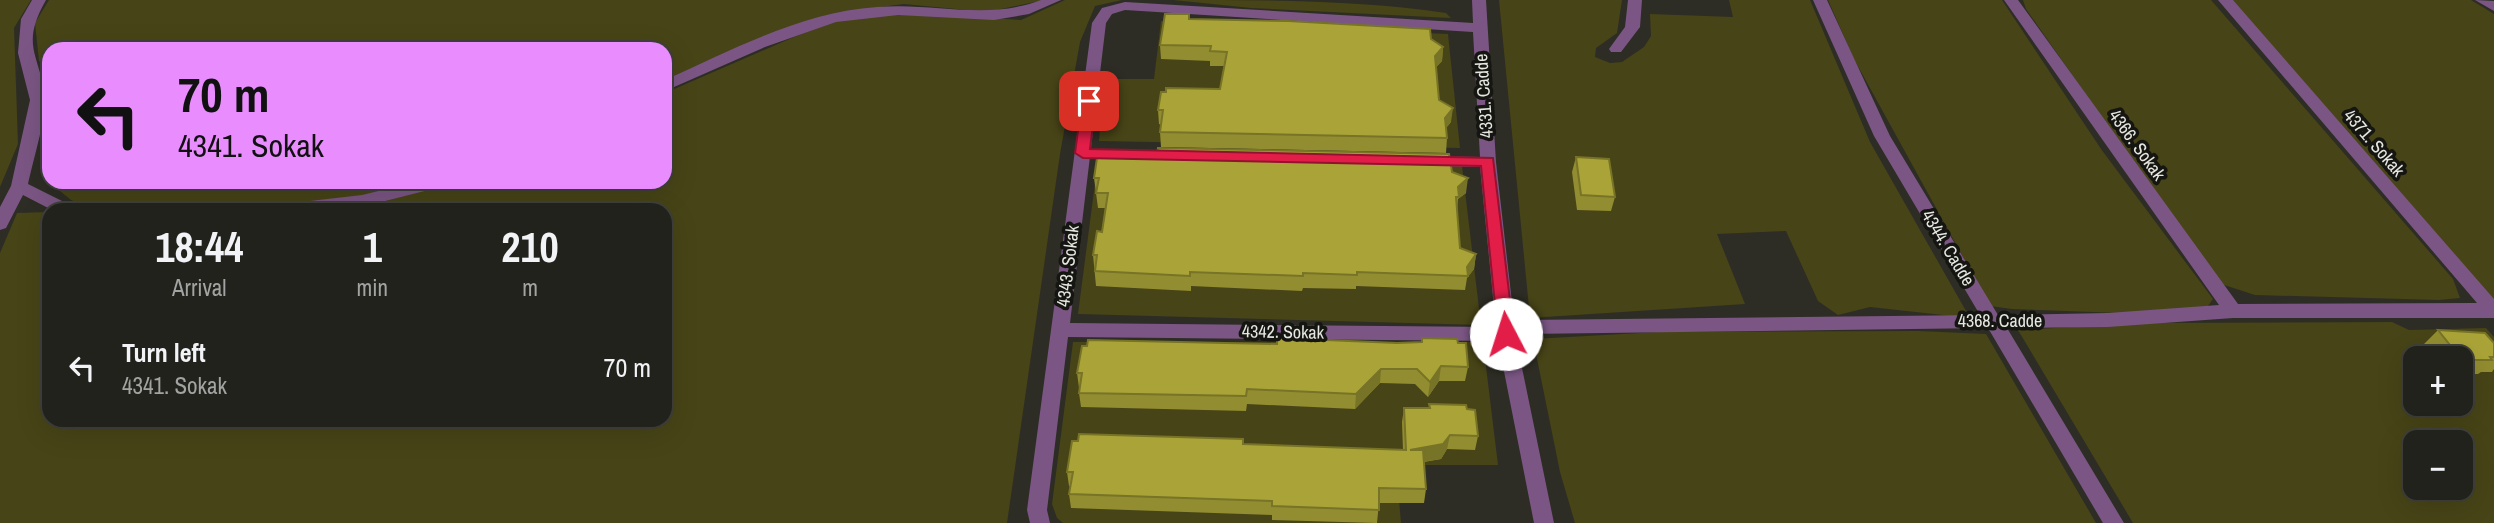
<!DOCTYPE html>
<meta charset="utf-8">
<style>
:root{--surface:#22221c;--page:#2e2f29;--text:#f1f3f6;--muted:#a2a4a3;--line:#3f3f3b}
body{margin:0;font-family:"Archivo Narrow",sans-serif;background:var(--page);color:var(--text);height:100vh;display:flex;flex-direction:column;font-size:26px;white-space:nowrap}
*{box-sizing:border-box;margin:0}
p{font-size:23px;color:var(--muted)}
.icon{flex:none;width:38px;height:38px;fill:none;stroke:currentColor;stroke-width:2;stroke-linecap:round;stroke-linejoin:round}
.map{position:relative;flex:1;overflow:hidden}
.drawer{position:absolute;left:42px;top:203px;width:630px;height:224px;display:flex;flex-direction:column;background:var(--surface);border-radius:21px;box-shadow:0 7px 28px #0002,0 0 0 2px var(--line)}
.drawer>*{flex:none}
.top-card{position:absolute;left:42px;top:42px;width:630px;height:147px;border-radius:21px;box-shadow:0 7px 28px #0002,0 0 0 2px var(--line);background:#e98dfe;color:#111;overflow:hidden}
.buttons{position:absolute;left:2403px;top:346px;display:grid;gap:14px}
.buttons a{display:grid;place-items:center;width:70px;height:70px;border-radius:14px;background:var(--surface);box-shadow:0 7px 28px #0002,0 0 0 2px var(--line);font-size:35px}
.pin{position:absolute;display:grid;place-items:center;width:60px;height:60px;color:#fff;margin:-30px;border-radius:14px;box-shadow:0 4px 10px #0006}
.me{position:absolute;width:77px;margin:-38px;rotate:355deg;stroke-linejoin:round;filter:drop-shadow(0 0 5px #0008)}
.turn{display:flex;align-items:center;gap:24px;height:147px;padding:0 21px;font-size:32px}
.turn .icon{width:91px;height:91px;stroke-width:2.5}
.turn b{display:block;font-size:49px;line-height:60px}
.eta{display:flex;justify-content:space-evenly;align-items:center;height:119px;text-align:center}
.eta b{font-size:42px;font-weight:700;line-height:49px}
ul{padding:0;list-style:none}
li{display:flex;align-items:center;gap:21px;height:91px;padding:0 21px}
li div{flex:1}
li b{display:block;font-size:26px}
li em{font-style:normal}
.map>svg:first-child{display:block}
.green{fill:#474417;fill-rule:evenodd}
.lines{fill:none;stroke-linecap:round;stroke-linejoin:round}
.street{fill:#7b5684;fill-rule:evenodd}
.wall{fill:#928d30}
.shaded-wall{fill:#777327}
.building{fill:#aaa438;stroke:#777327;stroke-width:2}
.route{fill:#e11d48;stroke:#92132f;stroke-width:2}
.labels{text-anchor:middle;stroke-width:7;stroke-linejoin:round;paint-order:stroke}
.street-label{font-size:18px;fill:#e7e7e2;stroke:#151511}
</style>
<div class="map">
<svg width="2494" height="523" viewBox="0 0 2494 523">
<rect width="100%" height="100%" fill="#2d2d25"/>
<path class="green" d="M0 0H31L14 28 18 144 0 187Z
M49 0H1044L987 12 904 4 849 11 665 81V49H49V71L39 61 35 23Z
M1065 0H1146H1122L1095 6 1080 42 1060 154 1007 523H0V253L17 213 49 212V420H665V210H332L379 203 451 182H665V93L794 37 836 21 906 13 1021 20Z
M1173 0C1264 0 1357 0 1446 13L1451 18 1251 8Z
M1499 0H1622L1617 33 1596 48 1595 57 1610 63 1622 62 1644 47 1651 36 1650 14 1733 17 1729 0H1810L1870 142 1970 318 1870 307 1838 315 1818 301 1786 231 1717 234 1745 304 1530 318Z
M1828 0H2002L2101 149 2213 299 2205 310 2173 315 2012 309 1990 306 1854 59Z
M2023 0H2211L2453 279 2460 298 2439 300 2255 295 2218 283 2026 9Z
M2232 0H2471L2494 14V300Z
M1161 21 1448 34 1460 148 1099 141 1104 79H1154Z
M49 136V182H433L371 195 254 210H96L71 200 43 177Z
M1098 160 1462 166 1481 325 1078 314Z
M2392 322 2409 330 2486 328 2494 337V523H2133L2018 330 2147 323ZM2415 359H2460V404H2415ZM2415 443H2460V488H2415Z
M1919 331 1986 334 2096 523H1575L1560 472 1533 339 1658 332Z
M1073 342H1483L1498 465H1396L1401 523H1063L1057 518 1052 504Z"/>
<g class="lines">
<path class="street" d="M32 0H46C19 47 41 55 45 99 47 114 32 165 28 184L72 206 74 210H52L23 195 6 228 0 230V207L11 186 30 100 18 53 21 19Z
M1041 0H1061L1029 14 994 20 898 15 836 22 765 47 665 91V80C732 50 802 12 877 7 934 2 986 21 1041 0Z
M1472 0H1486L1496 162 1514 320 1980 315 1874 136 1813 0H1827L1890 136 1998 315 2108 313 2219 305 2004 0H2018L2238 304 2477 303 2218 0H2233L2494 299V318H2233L2108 327 2007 328 2124 523H2103L1988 328 1515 334 1554 523H1534L1498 341 1068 337 1047 510 1050 523H1030L1027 510 1092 23 1102 8 1125 2 1473 23ZM1125 10 1473 32 1480 157 1429 156 1421 161 1429 166 1480 167 1496 327 1070 323 1106 23 1112 14Z
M1628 0H1642L1640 27 1621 52H1611L1609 49 1625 27Z
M2475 0 2494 1V11Z
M416 182H446L444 186 362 207 333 210H276L284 204 362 195Z"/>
</g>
<path class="wall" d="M1190 19 1431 39 1443 47 1442 61 1436 67 1439 100 1451 122 1446 128 1447 138 1446 153 1161 147 1160 132 1161 125 1159 124 1158 110 1220 89 1224 66H1210V61L1161 59 1160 45Z
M1576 157 1615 197 1611 211 1577 210 1572 172Z
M1452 172 1466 193 1458 199 1457 210 1460 248 1476 254 1474 269 1467 278 1465 290 1356 286V289L1303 288 1302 291 1191 286V291L1096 286 1093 255 1102 232 1105 208H1098L1094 178Z
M2438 330 2494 343V369L2492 372H2481L2478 374H2460V359H2436L2424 344Z
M1422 338 1458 343 1468 367 1465 381H1439L1428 397 1415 384 1380 383 1355 409 1247 404 1246 411 1081 407 1079 393 1080 388H1079L1077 373 1277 344 1421 342Z
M1429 404 1467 409 1478 436 1475 450 1447 449 1441 459 1424 462 1426 489 1424 503H1379L1377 523 1272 520V515L1071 508 1069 494 1070 486H1069L1067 472 1243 445 1403 450 1402 422 1404 408H1429Z"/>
<path class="shaded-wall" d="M1443 47 1442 61 1434 70 1435 56Z
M1453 108 1451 122 1443 132 1445 118Z
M1468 178 1466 193 1458 199V187Z
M1476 254 1474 269 1467 278V267Z
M1441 366 1439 381 1428 397 1430 382Z
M1381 369 1380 383 1355 409 1356 394Z
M1450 435 1447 449 1441 459 1408 464 1410 450Z"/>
<path class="building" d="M1165 14H1189V19L1288 21 1430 29 1431 39 1443 47 1435 56 1439 100 1453 108 1445 118 1447 138 1160 132 1163 110H1158L1161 92H1166V88L1220 89 1227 52 1210 51 1211 46 1160 45Z
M1158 148 1449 154 1452 172 1468 178 1458 187 1459 197H1456L1460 248 1476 254 1467 267 1468 276 1357 272V275L1303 273V276L1190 272V276L1095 271 1097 255H1093L1097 231 1102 232 1108 193H1096L1099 178H1094L1097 158H1102L1103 153 1157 155Z
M1576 157 1609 159 1615 197 1581 195Z
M2438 330 2485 333 2494 343V357H2490L2492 360H2462Z
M1277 338 1397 343 1422 342V338L1457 339 1458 343H1466L1468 367 1441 366 1430 382 1417 369H1381L1356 394 1247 389 1246 396 1079 393 1082 373H1077L1082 346H1087L1088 340 1277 344Z
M1429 404 1466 405 1467 409 1475 410 1478 436 1450 435 1443 444 1410 450H1423L1426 489 1379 488V510L1272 506V501L1069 494 1073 472H1067L1072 441H1078L1079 434 1243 439V444L1406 450 1404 408H1430Z"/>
<path class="route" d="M1089 97 1096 101 1090 149 1493 158 1514 334 1512 339 1506 340 1498 334 1481 166 1083 158 1075 153 1082 101Z"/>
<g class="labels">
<g class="street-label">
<text transform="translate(1484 96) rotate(-94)" y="6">4331. Cadde</text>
<text transform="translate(2374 143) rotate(49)" y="6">4371. Sokak</text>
<text transform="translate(2137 145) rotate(54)" y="6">4366. Sokak</text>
<text transform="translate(1948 248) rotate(59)" y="6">4344. Cadde</text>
<text transform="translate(1068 266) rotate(-83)" y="6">4343. Sokak</text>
<text x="2000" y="327">4368. Cadde</text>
<text transform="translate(1283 332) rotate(1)" y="6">4342. Sokak</text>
</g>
</g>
</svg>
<div class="buttons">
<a>+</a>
<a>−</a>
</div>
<div class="pin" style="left:1089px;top:101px;background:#d93025"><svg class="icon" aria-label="arrive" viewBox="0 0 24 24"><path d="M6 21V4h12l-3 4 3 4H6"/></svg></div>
<svg class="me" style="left:1506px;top:334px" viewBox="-20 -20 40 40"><circle r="19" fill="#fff"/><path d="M0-13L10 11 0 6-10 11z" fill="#e11d48"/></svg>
<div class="top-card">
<div class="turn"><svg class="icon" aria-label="left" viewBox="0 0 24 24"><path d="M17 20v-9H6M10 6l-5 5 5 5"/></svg><div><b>70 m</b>4341. Sokak</div></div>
</div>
<section class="drawer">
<div class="eta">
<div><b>18:44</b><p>Arrival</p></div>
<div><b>1</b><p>min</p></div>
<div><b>210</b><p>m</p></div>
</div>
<ul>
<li><svg class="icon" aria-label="left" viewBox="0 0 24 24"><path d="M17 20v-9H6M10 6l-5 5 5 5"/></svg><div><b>Turn left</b><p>4341. Sokak</p></div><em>70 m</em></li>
</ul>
</section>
</div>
